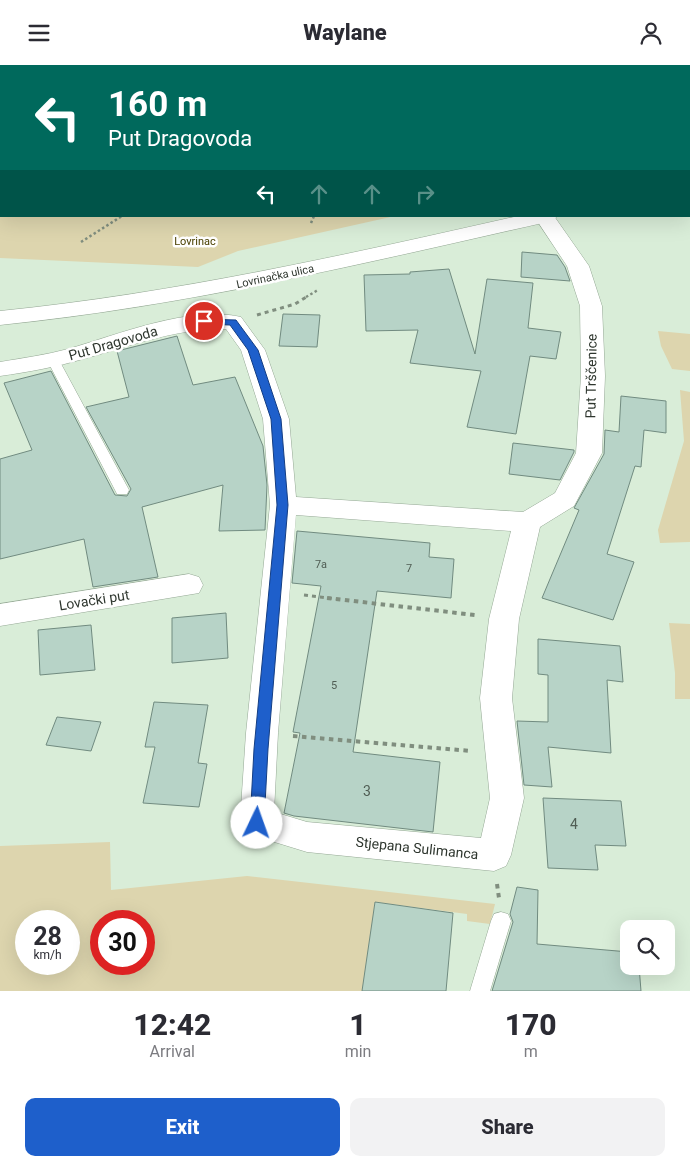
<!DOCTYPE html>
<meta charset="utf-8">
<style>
:root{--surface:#fff;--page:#f2f2f3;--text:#2b2b33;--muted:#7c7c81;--accent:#1e5fcb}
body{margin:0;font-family:Roboto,sans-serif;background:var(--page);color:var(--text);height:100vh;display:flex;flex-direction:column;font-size:19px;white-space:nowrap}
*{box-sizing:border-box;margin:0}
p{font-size:16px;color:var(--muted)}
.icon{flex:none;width:28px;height:28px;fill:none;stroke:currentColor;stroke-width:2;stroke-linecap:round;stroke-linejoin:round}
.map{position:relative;height:926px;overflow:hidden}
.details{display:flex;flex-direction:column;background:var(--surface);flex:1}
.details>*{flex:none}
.hud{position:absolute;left:0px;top:0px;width:690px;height:152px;box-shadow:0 5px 20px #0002;background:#00695c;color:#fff;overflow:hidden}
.fabs{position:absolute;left:620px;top:855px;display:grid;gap:10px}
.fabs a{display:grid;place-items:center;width:55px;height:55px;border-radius:10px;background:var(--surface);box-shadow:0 5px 20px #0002;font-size:25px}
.speed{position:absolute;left:15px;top:845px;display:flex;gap:10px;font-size:25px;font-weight:700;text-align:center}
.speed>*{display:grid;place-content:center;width:65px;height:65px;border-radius:50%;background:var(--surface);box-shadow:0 5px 20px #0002;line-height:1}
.speed small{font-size:12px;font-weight:400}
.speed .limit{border:8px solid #d22;background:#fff;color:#111}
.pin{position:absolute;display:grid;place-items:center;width:42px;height:42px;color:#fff;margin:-21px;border:2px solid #fff;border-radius:50%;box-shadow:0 1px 5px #0007}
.me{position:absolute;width:55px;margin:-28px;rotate:3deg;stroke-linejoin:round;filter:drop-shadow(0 0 4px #0008)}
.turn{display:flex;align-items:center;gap:18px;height:105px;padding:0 25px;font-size:22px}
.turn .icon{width:65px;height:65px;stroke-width:2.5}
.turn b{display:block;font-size:35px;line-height:42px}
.lanes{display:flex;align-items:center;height:48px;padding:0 25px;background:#0003;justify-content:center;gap:25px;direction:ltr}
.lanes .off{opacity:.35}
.eta{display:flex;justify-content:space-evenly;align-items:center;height:85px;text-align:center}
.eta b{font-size:30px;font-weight:800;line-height:35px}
.button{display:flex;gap:10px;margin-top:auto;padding:10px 25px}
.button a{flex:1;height:58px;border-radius:10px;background:var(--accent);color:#fff;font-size:20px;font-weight:800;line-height:58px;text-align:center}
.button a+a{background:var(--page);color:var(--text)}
header{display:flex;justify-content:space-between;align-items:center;height:65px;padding:0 25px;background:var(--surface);font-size:22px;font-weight:800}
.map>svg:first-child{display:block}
.green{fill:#ddd5ae;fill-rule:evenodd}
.building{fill:#b7d3c7;stroke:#718b80}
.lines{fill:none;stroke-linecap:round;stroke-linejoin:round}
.lane-casing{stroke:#95a895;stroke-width:1}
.street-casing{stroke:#95a895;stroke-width:1}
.secondary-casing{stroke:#95a895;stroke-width:1}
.path-far2{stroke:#808e7f;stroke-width:2.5;stroke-dasharray:2.5 2.5;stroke-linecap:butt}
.path-far1{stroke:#808e7f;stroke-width:3;stroke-dasharray:4 4;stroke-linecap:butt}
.path{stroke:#808e7f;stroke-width:4;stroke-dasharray:4.5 4.5;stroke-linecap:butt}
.lane{fill:#fff;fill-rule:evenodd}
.street{fill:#fff;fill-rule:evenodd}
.secondary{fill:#fff;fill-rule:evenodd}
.route{fill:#1e5fcb;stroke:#143e84}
.labels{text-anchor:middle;stroke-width:5;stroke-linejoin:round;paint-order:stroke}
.far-park-label{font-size:11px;fill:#4a4001;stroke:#fff}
.far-street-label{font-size:11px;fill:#2e362e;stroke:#fff}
.number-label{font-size:11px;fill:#505d54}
.street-label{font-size:14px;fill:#2e362e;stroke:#fff}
.near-number-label{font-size:14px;fill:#505d54}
</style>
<header><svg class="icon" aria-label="menu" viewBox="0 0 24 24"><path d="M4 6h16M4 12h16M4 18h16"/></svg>Waylane<svg class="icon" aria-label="person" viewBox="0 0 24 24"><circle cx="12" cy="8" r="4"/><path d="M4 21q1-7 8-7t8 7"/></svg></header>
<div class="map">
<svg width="690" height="926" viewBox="0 0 690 926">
<rect width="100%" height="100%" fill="#d9edd8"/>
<path class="green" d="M0 0H653L1 1V151H395L238 186 198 202 0 193Z
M658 266 690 269V306L672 304 661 281Z
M680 325 690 327V477L660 478 658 465 684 376Z
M669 558 690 559V634H675V608Z
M110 777 111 825 247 811 495 839 490 859 467 856V849L375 837 364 926H0V781ZM26 856H69V899H26ZM101 856H144V899H101Z"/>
<path class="building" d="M522 187 557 190 565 202 570 216 521 212Z
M449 204 475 289 487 214 533 218 528 263 561 267 556 294 530 291 516 369 467 362 481 306 410 298 418 265 366 266 364 210 410 209V207Z
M283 249 320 250 317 282 279 281Z
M177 271 193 320 235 312 263 381 267 420 265 465 219 466 223 420 142 442 158 512 93 522 84 474 0 494V394L32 385 4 318 51 306 115 430 127 431 131 424 86 342 129 332 117 286Z
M621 331 666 336V368L644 365 641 402 635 401 607 489 634 497 613 555 542 533 579 445 574 443 604 389 605 365 619 367Z
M513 378 574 385V387L560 415 509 409Z
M297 466 430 478 429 492 454 494 451 533 377 526 353 687 440 697 433 767 294 751 284 748 300 668 293 667 321 521 292 518Z
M226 548 228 593 172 598V553Z
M91 560 95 605 40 610 38 565Z
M538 574 620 581 623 617 607 615 611 688 548 682 552 722 524 720 517 656 548 657V610L538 609Z
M154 637 208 640 198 698 207 699 199 742 143 738 155 682H145Z
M57 652 101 657 91 686 46 680Z
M543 733 621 736 626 781 595 780 598 805 548 803Z
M517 822 538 825 537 879 629 887V901H639L641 926H492L513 857 510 849Z
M375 837 453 848 446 926H362Z"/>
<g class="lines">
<defs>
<path id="lane" d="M53 291 59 295 129 425 127 429H117L115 425 47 295Z
M501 847 508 849 511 856 490 926H470L491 856 494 849Z"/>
<path id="street" d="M534 151H554L589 201 602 241 605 311 602 388 574 441 540 462 519 554 512 633 524 733 511 790 506 801 494 806 307 787 245 768 240 757 246 668 270 440 263 354 241 285 226 264C176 263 131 281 83 294 56 302 28 307 0 311V297C23 293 46 290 68 284 117 270 190 240 241 252L265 285 289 354 296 432 523 447 555 428 576 388 581 311 580 241 567 201ZM296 450 511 466 489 554 480 633 490 733 481 773 307 757 274 747 278 668Z
M189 509 199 512 203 520 199 528 0 561V539Z"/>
<path id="secondary" d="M689 120H690V132H689Z
M518 151H557L554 155 547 157C365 198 187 241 0 260V246C177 228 345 190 518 151Z"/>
</defs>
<use href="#lane" class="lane-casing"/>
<use href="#street" class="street-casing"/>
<use href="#secondary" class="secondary-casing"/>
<path class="path-far2" d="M560 0 585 1
M371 1 373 0
M311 158 314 151
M81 177 122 151
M306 232 318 225"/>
<path class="path-far1" d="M257 250 295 239 308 231
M304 530 337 534"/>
<path class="path" d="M327 533 475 550
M293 671 471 686
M497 819 499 833"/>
<use href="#lane" class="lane"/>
<use href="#street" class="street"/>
<use href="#secondary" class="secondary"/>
</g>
<path class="route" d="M201 254 236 255 258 285 281 354 288 440 268 684 264 758 262 762 257 764 252 762 250 758 254 684 277 440 271 354 248 285 230 260 204 259H201Z"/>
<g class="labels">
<g class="far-park-label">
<text x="195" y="180">Lovrinac</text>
</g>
<g class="far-street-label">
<text transform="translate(275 211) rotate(-12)" y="4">Lovrinačka ulica</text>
</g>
<g class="number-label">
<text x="321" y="503">7a</text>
<text x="409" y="507">7</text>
<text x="334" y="624">5</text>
</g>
<g class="street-label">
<text transform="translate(113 278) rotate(-16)" y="5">Put Dragovoda</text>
<text transform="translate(591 311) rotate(-89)" y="5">Put Trščenice</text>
<text transform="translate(94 535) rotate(-9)" y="5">Lovački put</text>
<text transform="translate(417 783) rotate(6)" y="5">Stjepana Sulimanca</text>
</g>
<g class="near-number-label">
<text x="367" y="731">3</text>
<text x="574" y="764">4</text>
</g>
</g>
</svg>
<div class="fabs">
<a><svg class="icon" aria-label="search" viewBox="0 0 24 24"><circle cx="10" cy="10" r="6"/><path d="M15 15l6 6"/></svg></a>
</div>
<div class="speed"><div>28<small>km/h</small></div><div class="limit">30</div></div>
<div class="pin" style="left:204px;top:256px;background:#d93025"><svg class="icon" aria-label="arrive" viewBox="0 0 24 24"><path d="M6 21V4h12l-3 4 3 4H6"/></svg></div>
<svg class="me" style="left:257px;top:758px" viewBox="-20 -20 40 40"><circle r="19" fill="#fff"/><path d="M0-13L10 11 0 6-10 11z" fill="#1e5fcb"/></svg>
<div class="hud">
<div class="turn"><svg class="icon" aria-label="left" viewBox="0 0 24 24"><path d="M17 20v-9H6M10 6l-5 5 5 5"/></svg><div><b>160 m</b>Put Dragovoda</div></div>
<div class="lanes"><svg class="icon" aria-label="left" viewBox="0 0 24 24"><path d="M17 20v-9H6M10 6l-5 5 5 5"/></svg><svg class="icon off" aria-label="ahead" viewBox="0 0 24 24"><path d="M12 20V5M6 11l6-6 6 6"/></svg><svg class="icon off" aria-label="ahead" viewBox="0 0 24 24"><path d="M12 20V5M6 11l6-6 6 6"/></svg><svg class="icon off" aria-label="right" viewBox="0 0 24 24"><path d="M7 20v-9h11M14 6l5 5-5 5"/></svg></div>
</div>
</div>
<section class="details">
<div class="eta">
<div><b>12:42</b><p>Arrival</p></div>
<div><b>1</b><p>min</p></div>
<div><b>170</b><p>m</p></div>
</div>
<div class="button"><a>Exit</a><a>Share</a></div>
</section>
